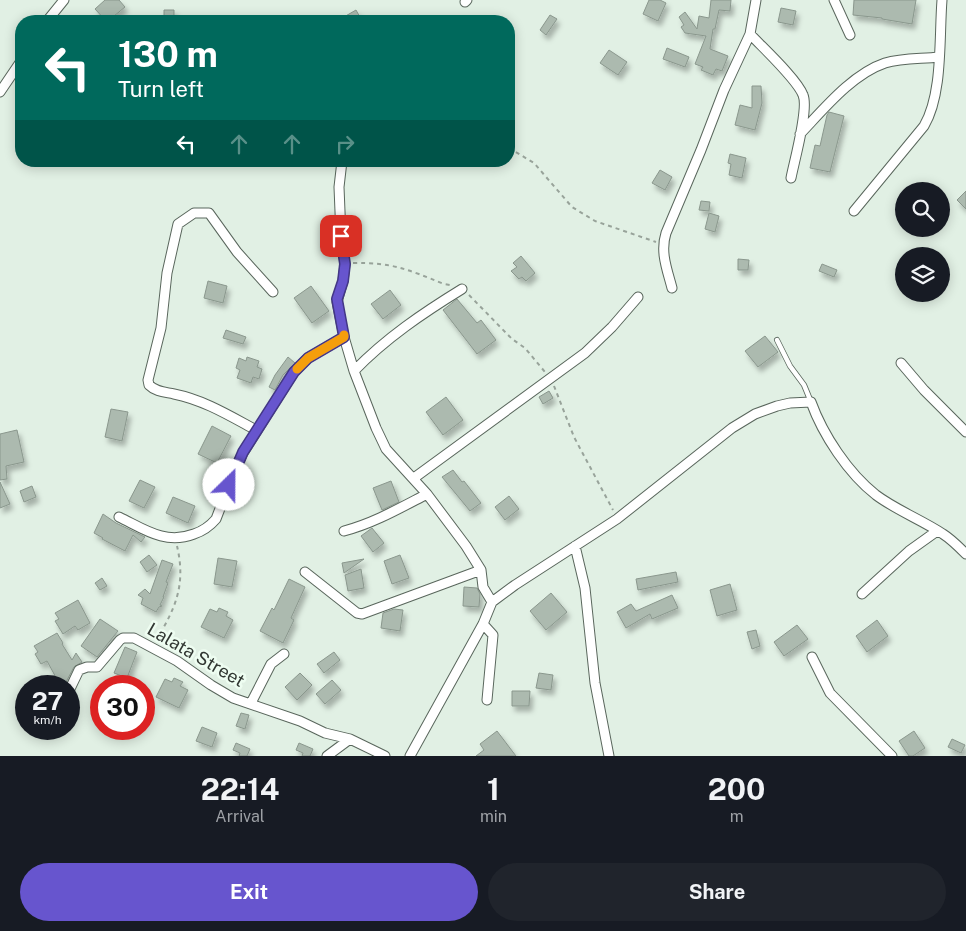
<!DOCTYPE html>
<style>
:root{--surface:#171b24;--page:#20242c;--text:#f1f3f6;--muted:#9ea1a6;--accent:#6755ce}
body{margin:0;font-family:"Public Sans",sans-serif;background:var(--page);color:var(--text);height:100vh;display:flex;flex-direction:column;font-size:19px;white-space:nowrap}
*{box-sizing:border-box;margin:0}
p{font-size:16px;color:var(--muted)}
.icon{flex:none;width:28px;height:28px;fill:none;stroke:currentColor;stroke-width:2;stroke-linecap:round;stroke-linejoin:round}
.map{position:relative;height:756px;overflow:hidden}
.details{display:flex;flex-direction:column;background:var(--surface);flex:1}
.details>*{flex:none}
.guide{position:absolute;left:15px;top:15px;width:500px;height:152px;border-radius:20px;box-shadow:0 2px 12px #0003;background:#00695c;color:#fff;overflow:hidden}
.tools{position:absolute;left:895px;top:182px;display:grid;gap:10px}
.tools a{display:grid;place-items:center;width:55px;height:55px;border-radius:50%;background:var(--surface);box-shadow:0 2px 12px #0003;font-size:25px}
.speed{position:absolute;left:15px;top:675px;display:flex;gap:10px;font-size:25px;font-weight:700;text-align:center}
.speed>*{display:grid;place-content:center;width:65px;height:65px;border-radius:50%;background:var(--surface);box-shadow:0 2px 12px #0003;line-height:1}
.speed small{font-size:12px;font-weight:400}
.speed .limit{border:8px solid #d22;background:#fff;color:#111}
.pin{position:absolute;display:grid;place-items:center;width:42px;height:42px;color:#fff;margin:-21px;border-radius:10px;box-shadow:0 2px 8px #0006}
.me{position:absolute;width:55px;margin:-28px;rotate:23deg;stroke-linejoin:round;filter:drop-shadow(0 0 4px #0008)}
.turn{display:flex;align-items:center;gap:18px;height:105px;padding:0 20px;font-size:22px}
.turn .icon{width:65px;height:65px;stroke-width:2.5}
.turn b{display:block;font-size:35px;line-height:42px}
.lanes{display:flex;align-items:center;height:48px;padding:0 20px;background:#0003;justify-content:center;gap:25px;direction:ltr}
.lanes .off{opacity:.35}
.eta{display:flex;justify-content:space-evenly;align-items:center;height:85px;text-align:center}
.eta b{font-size:30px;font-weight:700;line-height:35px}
.primary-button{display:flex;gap:10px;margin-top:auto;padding:10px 20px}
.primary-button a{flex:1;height:58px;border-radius:30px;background:var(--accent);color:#fff;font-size:20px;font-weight:700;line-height:58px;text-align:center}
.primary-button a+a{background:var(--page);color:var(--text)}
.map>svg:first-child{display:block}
.building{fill:#acbaaf;stroke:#8a978d;filter:url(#shadow)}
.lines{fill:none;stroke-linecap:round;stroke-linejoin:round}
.lane-casing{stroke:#59665c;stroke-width:6}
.street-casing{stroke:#59665c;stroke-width:11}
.path{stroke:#98a39a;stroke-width:2;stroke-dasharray:4 4;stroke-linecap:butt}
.lane{stroke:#fff;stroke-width:4.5}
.street{stroke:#fff;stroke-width:9}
.route-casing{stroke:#433786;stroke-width:12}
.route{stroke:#6755ce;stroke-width:9}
.slow{stroke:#f59e0b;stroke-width:9}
.labels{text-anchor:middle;stroke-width:5;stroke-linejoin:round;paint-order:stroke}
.street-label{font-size:18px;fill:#313732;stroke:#eefdf1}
</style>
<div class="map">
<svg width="966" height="756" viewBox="0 0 966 756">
<defs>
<filter id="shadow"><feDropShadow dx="3" dy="5" stdDeviation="2.5" flood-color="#0004"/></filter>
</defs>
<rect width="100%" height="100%" fill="#e1f0e4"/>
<path class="building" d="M105 0H119L125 7 108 21H106L95 9Z
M649 0H660L666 3 658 21 643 14Z
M711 0H731L730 11 719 10 715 29H713L710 49 728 56 722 71 716 69 713 75 701 70 703 67 695 64 706 36 685 33 681 27 684 25 679 17 685 12 697 29 699 16 709 18Z
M854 0H916L912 24 882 19V18L853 15Z
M781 8 796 11 793 25 778 22Z
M164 10H174V19L164 18Z
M356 10 361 19 357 21H337Z
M550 15 557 19 546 35 540 30Z
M667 48 689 57 685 67 663 59Z
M609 50 627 62 618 75 600 63Z
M752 86H761L762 103 755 130 735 125 740 105 752 108Z
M829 112 844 116 830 172 810 168 815 145 820 146 827 115Z
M730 154 746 158 742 178 729 175 731 164 728 163Z
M660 170 672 177 665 190 652 183Z
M966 191V209L957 200Z
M701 201 710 202 709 211 699 210Z
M709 213 719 216 715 232 705 229Z
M521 256 535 273 526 281 522 277 519 279 511 271 517 267 513 263Z
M738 259 749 260 748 270H738Z
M822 264 837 270 834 277 819 271Z
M208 281 227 286 223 303 204 298Z
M311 286 329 311 312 323 294 298Z
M390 290 401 305 383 319 371 304Z
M457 299 477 323 481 320 496 340 477 354 443 310Z
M226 330 246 337 243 344 223 338Z
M765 336 778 352 758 367 745 351Z
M247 357 259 361 257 367 262 369 259 379 253 377 251 383 237 378 240 370 236 368 239 358 246 361Z
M288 357 295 363 283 375 275 390 269 387 275 375Z
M549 391 553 398 543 404 539 397Z
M446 397 463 420 443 435 426 412Z
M111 409 128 412 122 441 105 437Z
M212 426 231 436 217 463 198 454Z
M17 430 24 462 6 466 7 479 0 480V434Z
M453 470 462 482 464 481 481 503 470 511 442 477Z
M140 480 155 487 144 508 129 501Z
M391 481 399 502 382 510 373 488Z
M0 482 10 504 0 508Z
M32 486 36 497 24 502 20 491Z
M509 496 519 509 505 520 495 507Z
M173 497 195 506 188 523 166 513Z
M103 514 116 523 145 537 141 542 133 535 125 551 102 539 103 538 94 533Z
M372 528 384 543 373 552 361 536Z
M149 555 157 565 147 572 140 562Z
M400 555 409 578 392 584 384 561Z
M218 558 237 561 232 587 214 584Z
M364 559 344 573 342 563Z
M162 560 173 564 166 582 168 583 163 597H164L160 605 162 606 159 607 156 612 141 604 143 598 138 595 145 589 150 594Z
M361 569 364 588 348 591 345 575Z
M676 572 678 582 638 590 636 579Z
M102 578 107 586 100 590 95 583Z
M289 579 305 587 291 618 294 620 283 643 260 631 272 608 274 610Z
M730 584 737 610 717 616 710 590Z
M464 587 477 588 480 594 479 607 463 606Z
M551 593 567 612 546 630 530 611Z
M672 595 678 608 652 619 650 614 626 628 617 612 631 604 636 611Z
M78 600 90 623 78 630 75 626 63 634 55 621 59 619 55 613Z
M219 608 228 612 226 616 233 620 224 638 201 627 210 609 217 612Z
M394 609 403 610 400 631 381 628 383 613Z
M100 619 118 631 97 657 81 646Z
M877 620 888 636 867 652 856 636Z
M797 625 808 639 784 656 774 642Z
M756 630 760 646 752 649 747 632Z
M57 633 63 643 62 644 72 660 76 653 82 662 74 667 66 682 60 685 47 661 41 664 35 654 38 652 34 646Z
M125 647 137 652 127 678 114 673Z
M334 652 340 660 324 673 317 664Z
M300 673 312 685 297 700 285 687Z
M539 673 553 675 551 690 536 688Z
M174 678 183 682 180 686 188 690 179 708 156 697 165 679 172 682Z
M332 680 341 690 325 704 316 694Z
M512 691H530L529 706H512Z
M241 713 249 715 245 729 236 726Z
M202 727 217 733 212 747 196 741Z
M497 731 516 756H476L484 750 480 744Z
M914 731 925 748 913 756H909L899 741Z
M952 739 965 745 961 753 948 747Z
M236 743 250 749 247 756H239L240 753 233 750Z
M299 743 313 749 310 756H302L303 753 296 750Z"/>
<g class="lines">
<defs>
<path id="lane" d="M777 340 790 366 804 385 811 402"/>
<path id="street" d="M834 0 850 35
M465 2 467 0
M47 21 64 0
M750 34C762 47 797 79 803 95 809 109 794 162 791 178
M0 92 21 61
M800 134C823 110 852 74 885 63 902 58 921 59 939 57
M342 161 339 187 341 236 345 264 343 281 337 302 344 337 354 371 376 428 386 449 427 494 466 546 481 570 483 587 492 602 483 624 410 756
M854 211 924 126C943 94 939 38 942 0
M672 288C667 269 660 252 666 233L701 150 724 90 750 34 756 0
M901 363 924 390 966 432
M354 371C386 338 423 313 462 289
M256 430C230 416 204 400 174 394 165 392 156 392 149 385L148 380 161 328 167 273 178 224 194 213H209L237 252 273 292
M414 478 585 353 612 327 638 297
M119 517C144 529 165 545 194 534 203 531 210 526 216 519L234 472 243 453 294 372 308 358 344 337
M344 531C374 523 400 508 427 494
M575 546 585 588 595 683 609 756
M305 572 357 613 362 614 481 570
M862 594 909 551 937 531
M492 602 515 585 617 519 732 428 755 414 777 406 790 403 811 402C823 435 848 473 876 495 896 510 922 520 943 534 951 539 959 547 966 554
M483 624 493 635 487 700
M812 657 830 693 892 756
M69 691 79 670 87 667H97L120 640 123 638H134L177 661 211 685 233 698 300 721 325 733 350 739 385 756
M251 703 271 664 284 654
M327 756 350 739"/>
</defs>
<use href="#lane" class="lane-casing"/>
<use href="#street" class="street-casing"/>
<path class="path" d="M509 148 534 163 572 207 595 221 656 242
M353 263C392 262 409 270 444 284L450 285
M469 295 512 339 525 348 545 372
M554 386 574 437 613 510
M156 640C176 608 186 584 177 546"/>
<use href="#lane" class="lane"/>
<use href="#street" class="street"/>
</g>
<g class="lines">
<defs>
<path id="route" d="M229 485 243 452 294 372 308 358 344 337 337 299 343 281 345 264 341 236"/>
</defs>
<use href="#route" class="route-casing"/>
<use href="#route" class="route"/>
<path class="slow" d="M297 369 308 358 344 337V335"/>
</g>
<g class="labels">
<g class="street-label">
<text transform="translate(196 655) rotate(30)" y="6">Lalata Street</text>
</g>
</g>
</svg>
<div class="tools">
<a><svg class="icon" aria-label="search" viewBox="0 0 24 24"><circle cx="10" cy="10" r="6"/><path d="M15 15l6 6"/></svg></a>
<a><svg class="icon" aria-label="layers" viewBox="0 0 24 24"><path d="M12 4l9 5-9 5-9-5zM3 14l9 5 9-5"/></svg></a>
</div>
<div class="speed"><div>27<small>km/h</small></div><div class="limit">30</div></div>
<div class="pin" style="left:341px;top:236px;background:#d93025"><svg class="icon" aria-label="arrive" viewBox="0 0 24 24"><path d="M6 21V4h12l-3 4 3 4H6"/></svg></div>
<svg class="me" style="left:229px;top:485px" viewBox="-20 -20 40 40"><circle r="19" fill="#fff"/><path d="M0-13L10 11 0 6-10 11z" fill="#6755ce"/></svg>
<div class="guide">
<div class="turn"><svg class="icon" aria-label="left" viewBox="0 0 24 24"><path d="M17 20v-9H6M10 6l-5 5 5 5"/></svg><div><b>130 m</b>Turn left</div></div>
<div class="lanes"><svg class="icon" aria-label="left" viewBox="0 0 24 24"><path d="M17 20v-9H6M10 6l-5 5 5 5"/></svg><svg class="icon off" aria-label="ahead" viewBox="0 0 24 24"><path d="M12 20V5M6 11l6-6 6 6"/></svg><svg class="icon off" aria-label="ahead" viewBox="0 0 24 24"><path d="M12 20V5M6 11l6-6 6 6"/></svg><svg class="icon off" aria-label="right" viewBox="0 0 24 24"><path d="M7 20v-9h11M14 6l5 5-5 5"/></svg></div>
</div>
</div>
<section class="details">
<div class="eta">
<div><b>22:14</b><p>Arrival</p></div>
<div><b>1</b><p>min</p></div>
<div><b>200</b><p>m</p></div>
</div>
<div class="primary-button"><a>Exit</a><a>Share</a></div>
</section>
